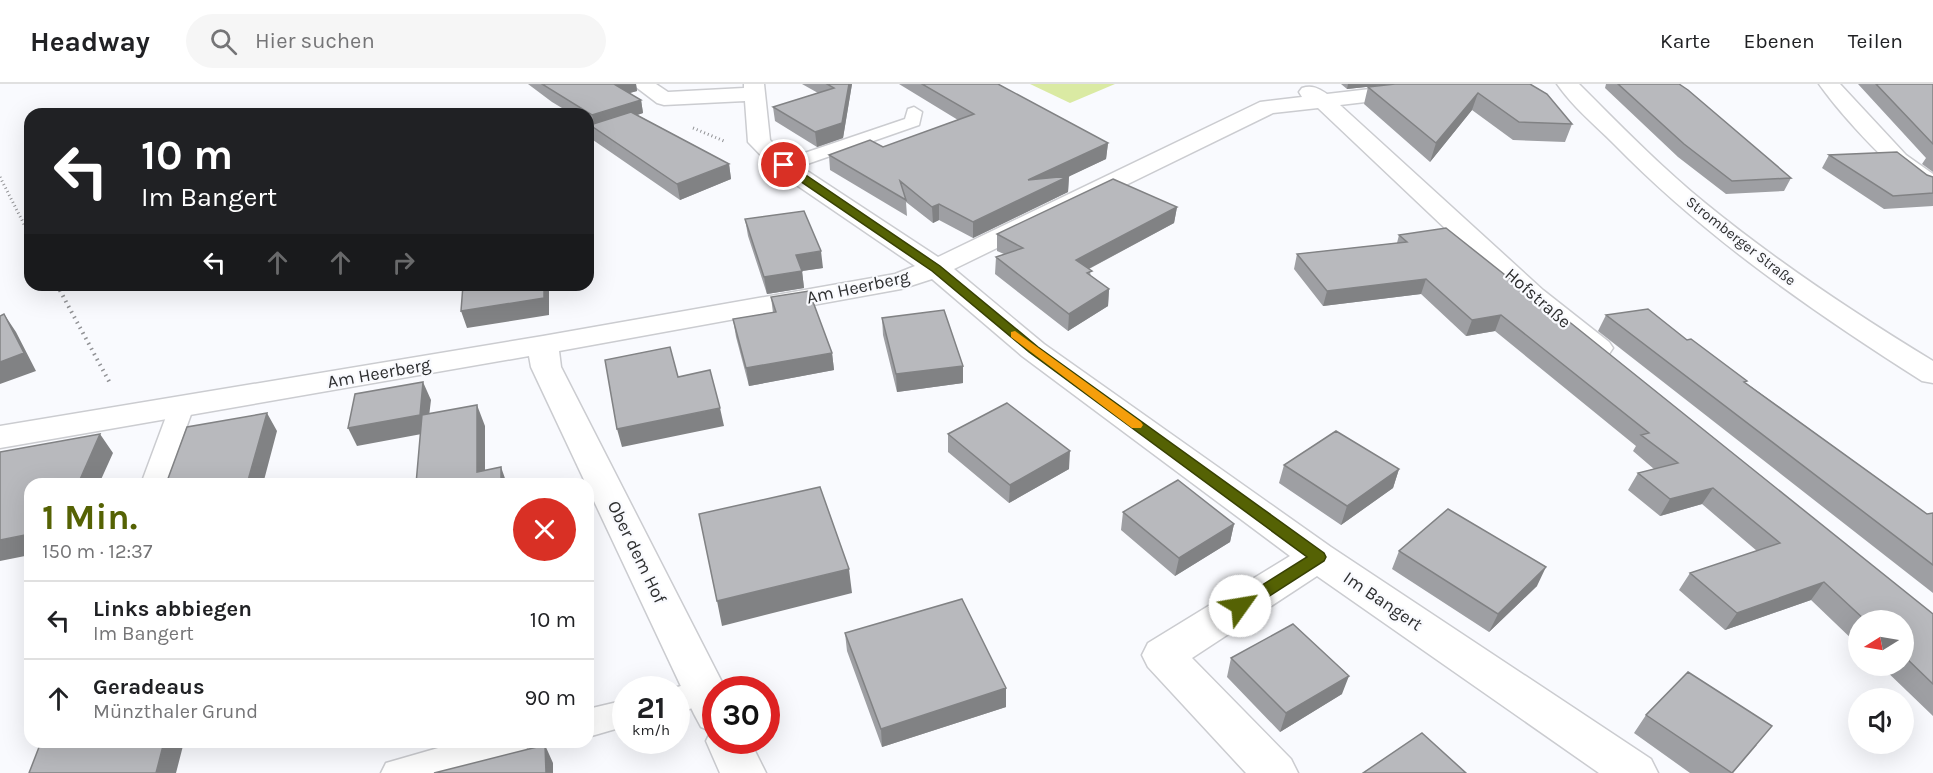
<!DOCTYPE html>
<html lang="de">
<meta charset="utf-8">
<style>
:root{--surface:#fff;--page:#f6f6f6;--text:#202124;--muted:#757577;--line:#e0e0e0;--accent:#556204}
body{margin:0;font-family:Karla,sans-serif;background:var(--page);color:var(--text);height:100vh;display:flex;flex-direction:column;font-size:22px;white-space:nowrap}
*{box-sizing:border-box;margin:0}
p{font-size:20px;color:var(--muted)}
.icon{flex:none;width:33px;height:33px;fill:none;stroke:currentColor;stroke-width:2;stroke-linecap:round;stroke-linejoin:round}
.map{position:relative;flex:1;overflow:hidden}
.details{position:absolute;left:24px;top:394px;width:570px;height:270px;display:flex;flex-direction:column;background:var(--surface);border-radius:18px;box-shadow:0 6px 24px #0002}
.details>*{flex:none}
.hud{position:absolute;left:24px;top:24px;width:570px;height:183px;border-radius:18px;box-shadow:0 6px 24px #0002;background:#202124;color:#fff;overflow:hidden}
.needle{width:39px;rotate:259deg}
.controls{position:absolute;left:1848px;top:526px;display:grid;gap:12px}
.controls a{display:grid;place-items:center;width:66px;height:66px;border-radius:50%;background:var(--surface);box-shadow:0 6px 24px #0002;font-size:30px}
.speed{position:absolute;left:612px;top:592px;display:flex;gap:12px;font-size:30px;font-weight:700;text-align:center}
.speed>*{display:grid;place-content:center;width:78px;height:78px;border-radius:50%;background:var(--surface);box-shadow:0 6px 24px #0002;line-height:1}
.speed small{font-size:15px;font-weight:400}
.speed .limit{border:9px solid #d22;background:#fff;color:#111}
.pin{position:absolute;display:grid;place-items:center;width:51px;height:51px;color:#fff;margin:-26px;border:3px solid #fff;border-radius:50%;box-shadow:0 2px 6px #0007}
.me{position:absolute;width:66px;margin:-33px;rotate:58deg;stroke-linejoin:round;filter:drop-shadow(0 0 4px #0008)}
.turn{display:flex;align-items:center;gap:21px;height:126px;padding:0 18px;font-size:27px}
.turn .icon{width:78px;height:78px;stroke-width:2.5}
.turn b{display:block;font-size:42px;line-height:51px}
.lanes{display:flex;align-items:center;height:57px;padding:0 18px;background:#0003;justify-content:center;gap:30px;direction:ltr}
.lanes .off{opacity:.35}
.round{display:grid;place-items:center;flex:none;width:63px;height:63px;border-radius:32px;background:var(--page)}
.headline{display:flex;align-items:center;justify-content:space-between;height:102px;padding:0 18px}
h1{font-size:36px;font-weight:700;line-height:45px;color:var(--accent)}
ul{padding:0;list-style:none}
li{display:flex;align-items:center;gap:18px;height:78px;padding:0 18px;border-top:2px solid var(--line)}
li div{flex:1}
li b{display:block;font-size:22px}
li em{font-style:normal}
header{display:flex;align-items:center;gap:36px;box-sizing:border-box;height:84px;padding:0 30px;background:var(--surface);border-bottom:2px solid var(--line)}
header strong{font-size:28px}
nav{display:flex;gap:33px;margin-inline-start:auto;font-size:21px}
.search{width:420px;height:54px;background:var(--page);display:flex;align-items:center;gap:15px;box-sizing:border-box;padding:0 21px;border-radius:33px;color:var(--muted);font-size:22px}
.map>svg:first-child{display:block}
.green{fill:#daeaa3}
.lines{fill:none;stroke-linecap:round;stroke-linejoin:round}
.lane-casing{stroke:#cbccd0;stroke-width:3}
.street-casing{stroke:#cbccd0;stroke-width:3}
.secondary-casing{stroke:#cbccd0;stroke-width:3}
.path-far1{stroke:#919295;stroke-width:3;stroke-dasharray:1 3;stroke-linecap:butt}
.path{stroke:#919295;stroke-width:4;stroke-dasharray:1.5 4.5;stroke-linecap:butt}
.lane{fill:#fff;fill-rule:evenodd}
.street{fill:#fff;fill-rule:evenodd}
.secondary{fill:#fff;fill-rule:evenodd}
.wall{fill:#9e9fa3}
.shaded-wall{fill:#818284}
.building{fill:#b8b9bd;stroke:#818284;stroke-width:1.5}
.route{fill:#556204;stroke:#374003;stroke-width:1.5}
.slow{fill:#f59e0b}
.labels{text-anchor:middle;stroke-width:4.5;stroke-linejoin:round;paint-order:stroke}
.far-street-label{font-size:15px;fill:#2e2f30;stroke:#f9fafe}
.street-label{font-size:18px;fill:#2e2f30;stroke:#f9fafe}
</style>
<header>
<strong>Headway</strong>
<div class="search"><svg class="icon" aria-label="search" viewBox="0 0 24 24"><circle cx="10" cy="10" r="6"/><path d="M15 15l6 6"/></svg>Hier suchen</div>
<nav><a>Karte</a><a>Ebenen</a><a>Teilen</a></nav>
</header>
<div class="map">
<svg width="1933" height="689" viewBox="0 0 1933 689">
<rect width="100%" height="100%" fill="#f9fafe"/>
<path class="green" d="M1030 0H1115L1070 19Z"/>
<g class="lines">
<defs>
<path id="lane" d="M914 23 922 28 919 41 790 86H778L775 82 778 78 905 35 908 25Z
M182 315 190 317 194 322 166 400H141L170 322 174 317Z
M705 595 716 599 719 606H716V617L676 629V606H667Z
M626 616V642L588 653V625Z
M459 658H530L525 668 452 689H381L386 679Z"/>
<path id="street" d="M632 0H656L668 8 744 4V0H764L770 56 792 77 938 173 1260 18 1302 13 1299 8 1302 4C1312 1 1318 4 1327 10L1413 0H1477L1474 4 1467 6 1340 21 1543 206 1609 258 1613 264 1609 270 1598 273 1587 270 1523 218 1318 24 1273 29 954 185 1044 260 1331 463 1651 675 1658 689H1599L1317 492 1192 574 1291 675 1298 689H1246L1148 583 1142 571 1148 559 1290 472 1022 272 932 195 901 205 559 267 561 283 726 606H716V657H750L766 689H720L706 657 711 647 701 643 694 630 531 283 529 272 0 364V342L543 252 895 190 915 182 776 87 748 58 745 17 664 21 657 19Z
M1819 0H1840L1906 71 1933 90V108C1902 101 1838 27 1819 0Z"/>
<path id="secondary" d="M1557 0H1579C1620 41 1660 82 1705 119 1776 177 1854 229 1933 277V299L1922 297C1812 227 1705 153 1614 60 1595 41 1572 22 1557 0Z"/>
</defs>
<use href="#lane" class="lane-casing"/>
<use href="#street" class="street-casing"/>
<use href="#secondary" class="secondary-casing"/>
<path class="path-far1" d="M693 44 724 57
M0 93 30 152"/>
<path class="path" d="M57 201 111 301"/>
<use href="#lane" class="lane"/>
<use href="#street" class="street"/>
<use href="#secondary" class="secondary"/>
</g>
<path class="wall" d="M528 0H636L637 7 629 9 641 16 643 29 637 31 729 80 731 95 680 116 593 56 590 41 588 40V30H572L552 18Z
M802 0H852L843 54 817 63 775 37 773 23 818 9Z
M899 0H998L1108 59 1106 75 1069 92 1068 108 973 154 939 136 933 139 906 118 907 132 830 86 829 71 883 63 958 36Z
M1341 0H1394L1347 5Z
M1530 0 1572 40 1565 58 1513 56 1472 26 1430 78 1364 20 1368 3Z
M1606 0H1679L1791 94 1784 107 1726 110 1678 73 1605 4Z
M1858 0H1933V88L1922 80 1926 74Z
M1829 71 1933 93V122L1884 125 1822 84Z
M1177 123 1174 139 1089 185 1091 192 1109 205 1108 222 1068 247 995 190 996 173 1004 170 997 167V150Z
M745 135 823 184 802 187 804 204 767 210 748 152Z
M1399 151 1933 530V632L1881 582H1904V537H1858V561L1811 516 1725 546 1679 506 1690 489 1757 467 1702 420 1660 432 1628 406 1638 389 1654 385 1633 367 1636 362 1495 247 1466 252 1421 210 1323 222 1294 185 1297 170 1397 159Z
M771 213 832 269 834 286 749 302 736 253 733 235 773 229Z
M1606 231 1687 256 1927 430 1933 429V509L1598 247Z
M882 234 963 299 897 308 883 251Z
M948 350 1069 385 1009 419 948 368Z
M1284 381 1399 385 1393 404 1341 441 1279 399Z
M1123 428 1234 440 1230 458 1175 492 1121 446Z
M1399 467 1537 502 1489 548 1392 485Z
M845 549 1006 604V623L882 663 847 567Z
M1231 574 1342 610 1280 648 1227 593Z
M1646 631 1757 661 1733 689H1690L1634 649Z"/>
<path class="shaded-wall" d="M613 0H636L637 7 616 13Z
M849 0H852L843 54 817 63 815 48Z
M1348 0H1394L1347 5Z
M1478 9 1472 26 1430 78 1436 59Z
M641 16 643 29 595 45 592 31Z
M1108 59 1106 75 1028 112V96Z
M729 80 731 95 680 116 677 100Z
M1069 92 1068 108 973 154V138Z
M939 120V136L933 139 932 123Z
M1177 123 1174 139 1075 192 1076 176Z
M821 167 823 184 802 187 804 204 767 210 764 193 796 171Z
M1426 195 1421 210 1323 222 1327 207Z
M544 201H549V231L467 244 461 227Z
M1109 205 1108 222 1068 247 1069 230Z
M4 230 16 248 36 287 0 300V278Z
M1501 231 1495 247 1466 252 1472 236Z
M832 269 834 286 749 302 746 284Z
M963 282V299L897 308 896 290Z
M423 298 431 316 427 349 357 362 348 344Z
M477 321 485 342V400L477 388Z
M720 324 724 342 622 363 617 345Z
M267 329 277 347 263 400H247Z
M100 350 113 369 99 400H78Z
M1070 367 1069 385 1009 419 1010 401Z
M501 383 507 400H501Z
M1399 385 1393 404 1341 441 1347 422Z
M1713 404 1702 420 1660 432 1670 415Z
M1234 440 1230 458 1175 492 1179 474Z
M30 450V471L0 477V456Z
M1546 483 1537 502 1489 548 1498 530Z
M849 485 852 509 722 542 717 517Z
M1824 498 1811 516 1725 546 1737 529Z
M1349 592 1342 610 1280 648 1286 629Z
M1006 604V623L882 663 881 645Z
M164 658H184L176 689H156Z
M545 661 553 679V689H546Z"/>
<path class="building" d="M542 0H614L641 16 592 31Z
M827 0H849L842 39 815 48 773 23 834 4Z
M922 0H998L1108 59 1028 96 1069 92 973 138 939 120 932 123 900 97 906 116 829 71 870 56 883 63 974 30Z
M1395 0H1530L1547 10 1572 40 1519 38 1478 9 1436 59 1368 3Z
M1618 0H1679L1688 6 1791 94 1732 97 1684 60Z
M1876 0H1933V60Z
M631 28 729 80 677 100 590 41Z
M1897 68 1927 91 1933 93V109L1893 112 1829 71Z
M1113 95 1177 123 1076 176 1092 187 1087 189 1109 205 1069 230 996 173 1023 164 997 150Z
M804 127 821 167 796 171 802 187 764 193 745 135Z
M1446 144 1563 237 1567 236 1933 530V600L1904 572V537H1866L1824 498 1737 529 1690 489 1780 459 1713 404 1670 415 1638 389 1678 379 1641 351 1649 349 1501 231 1472 236 1426 195 1327 207 1297 170 1407 158 1399 151Z
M463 201H544V214L461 227Z
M809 207 832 269 746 284 733 235 776 228 771 213Z
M1648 225 1687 256 1691 255 1747 297 1744 298 1927 430 1933 429V481L1606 231Z
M944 226 963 282 896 290 882 234Z
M4 230 24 269 0 278V232Z
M670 263 678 293 710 286 720 324 617 345 605 276Z
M423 298 420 331 348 344 355 310Z
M1007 319 1070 367 1010 401 948 350Z
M477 321V388L501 383V400H416L422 331Z
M267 329 247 400H166L187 343Z
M1336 347 1399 385 1347 422 1284 381Z
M100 350 78 400H30V450L0 456V368Z
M1178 396 1234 440 1179 474 1123 428Z
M820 403 849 485 717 517 699 430Z
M1448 425 1546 483 1498 530 1399 467Z
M962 515 1006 604 881 645 845 549Z
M1293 540 1349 592 1286 629 1231 574Z
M1688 588 1772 642 1732 689 1646 631Z
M1422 649 1466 689H1363Z
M41 658H164L156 689H29Z
M545 661 546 689H434Z"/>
<path class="route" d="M781 79H788L940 182 1038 263 1324 469 1326 473 1324 477 1246 527 1240 529 1235 527 1232 522 1235 518 1307 473 1029 268 932 187 781 84Z"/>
<path class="slow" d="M1015 247 1141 338 1143 341 1141 344H1132L1011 253V248Z"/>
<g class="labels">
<g class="far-street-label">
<text transform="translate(1741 157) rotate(38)" y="5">Stromberger Straße</text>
</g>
<g class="street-label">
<text transform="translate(858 203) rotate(-12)" y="6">Am Heerberg</text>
<text transform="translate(1538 214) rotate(41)" y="6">Hofstraße</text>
<text transform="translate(379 289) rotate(-10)" y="6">Am Heerberg</text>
<text transform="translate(637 468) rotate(64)" y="6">Ober dem Hof</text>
<text transform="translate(1383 517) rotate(34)" y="6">Im Bangert</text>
</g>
</g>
</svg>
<div class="controls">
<a><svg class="needle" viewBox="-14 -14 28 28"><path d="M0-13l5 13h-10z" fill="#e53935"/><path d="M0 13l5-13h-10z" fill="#757577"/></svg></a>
<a><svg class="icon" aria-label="sound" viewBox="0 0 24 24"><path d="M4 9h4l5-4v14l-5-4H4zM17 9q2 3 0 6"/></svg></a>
</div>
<div class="speed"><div>21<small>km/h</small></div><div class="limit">30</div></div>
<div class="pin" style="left:784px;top:81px;background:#d93025"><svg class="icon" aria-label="arrive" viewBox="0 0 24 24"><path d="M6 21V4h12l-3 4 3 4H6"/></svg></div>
<svg class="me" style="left:1240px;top:522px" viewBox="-20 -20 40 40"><circle r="19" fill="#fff"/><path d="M0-13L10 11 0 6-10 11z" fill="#556204"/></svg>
<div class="hud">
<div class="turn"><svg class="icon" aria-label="left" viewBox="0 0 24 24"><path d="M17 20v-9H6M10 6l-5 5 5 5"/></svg><div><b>10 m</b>Im Bangert</div></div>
<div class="lanes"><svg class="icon" aria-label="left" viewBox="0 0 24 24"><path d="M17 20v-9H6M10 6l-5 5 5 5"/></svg><svg class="icon off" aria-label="ahead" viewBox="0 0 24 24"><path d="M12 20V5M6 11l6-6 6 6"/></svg><svg class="icon off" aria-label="ahead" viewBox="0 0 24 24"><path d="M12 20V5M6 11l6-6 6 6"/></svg><svg class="icon off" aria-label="right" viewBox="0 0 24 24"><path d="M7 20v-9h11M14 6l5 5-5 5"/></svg></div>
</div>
<section class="details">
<div class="headline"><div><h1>1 Min.</h1><p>150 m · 12:37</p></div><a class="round" style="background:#d93025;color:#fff"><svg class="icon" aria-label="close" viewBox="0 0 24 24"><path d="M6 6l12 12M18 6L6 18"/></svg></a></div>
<ul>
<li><svg class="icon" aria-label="left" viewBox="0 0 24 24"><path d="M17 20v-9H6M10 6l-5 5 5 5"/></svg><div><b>Links abbiegen</b><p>Im Bangert</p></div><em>10 m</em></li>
<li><svg class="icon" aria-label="ahead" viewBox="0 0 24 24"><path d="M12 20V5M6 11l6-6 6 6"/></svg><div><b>Geradeaus</b><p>Münzthaler Grund</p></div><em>90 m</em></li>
</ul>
</section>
</div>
